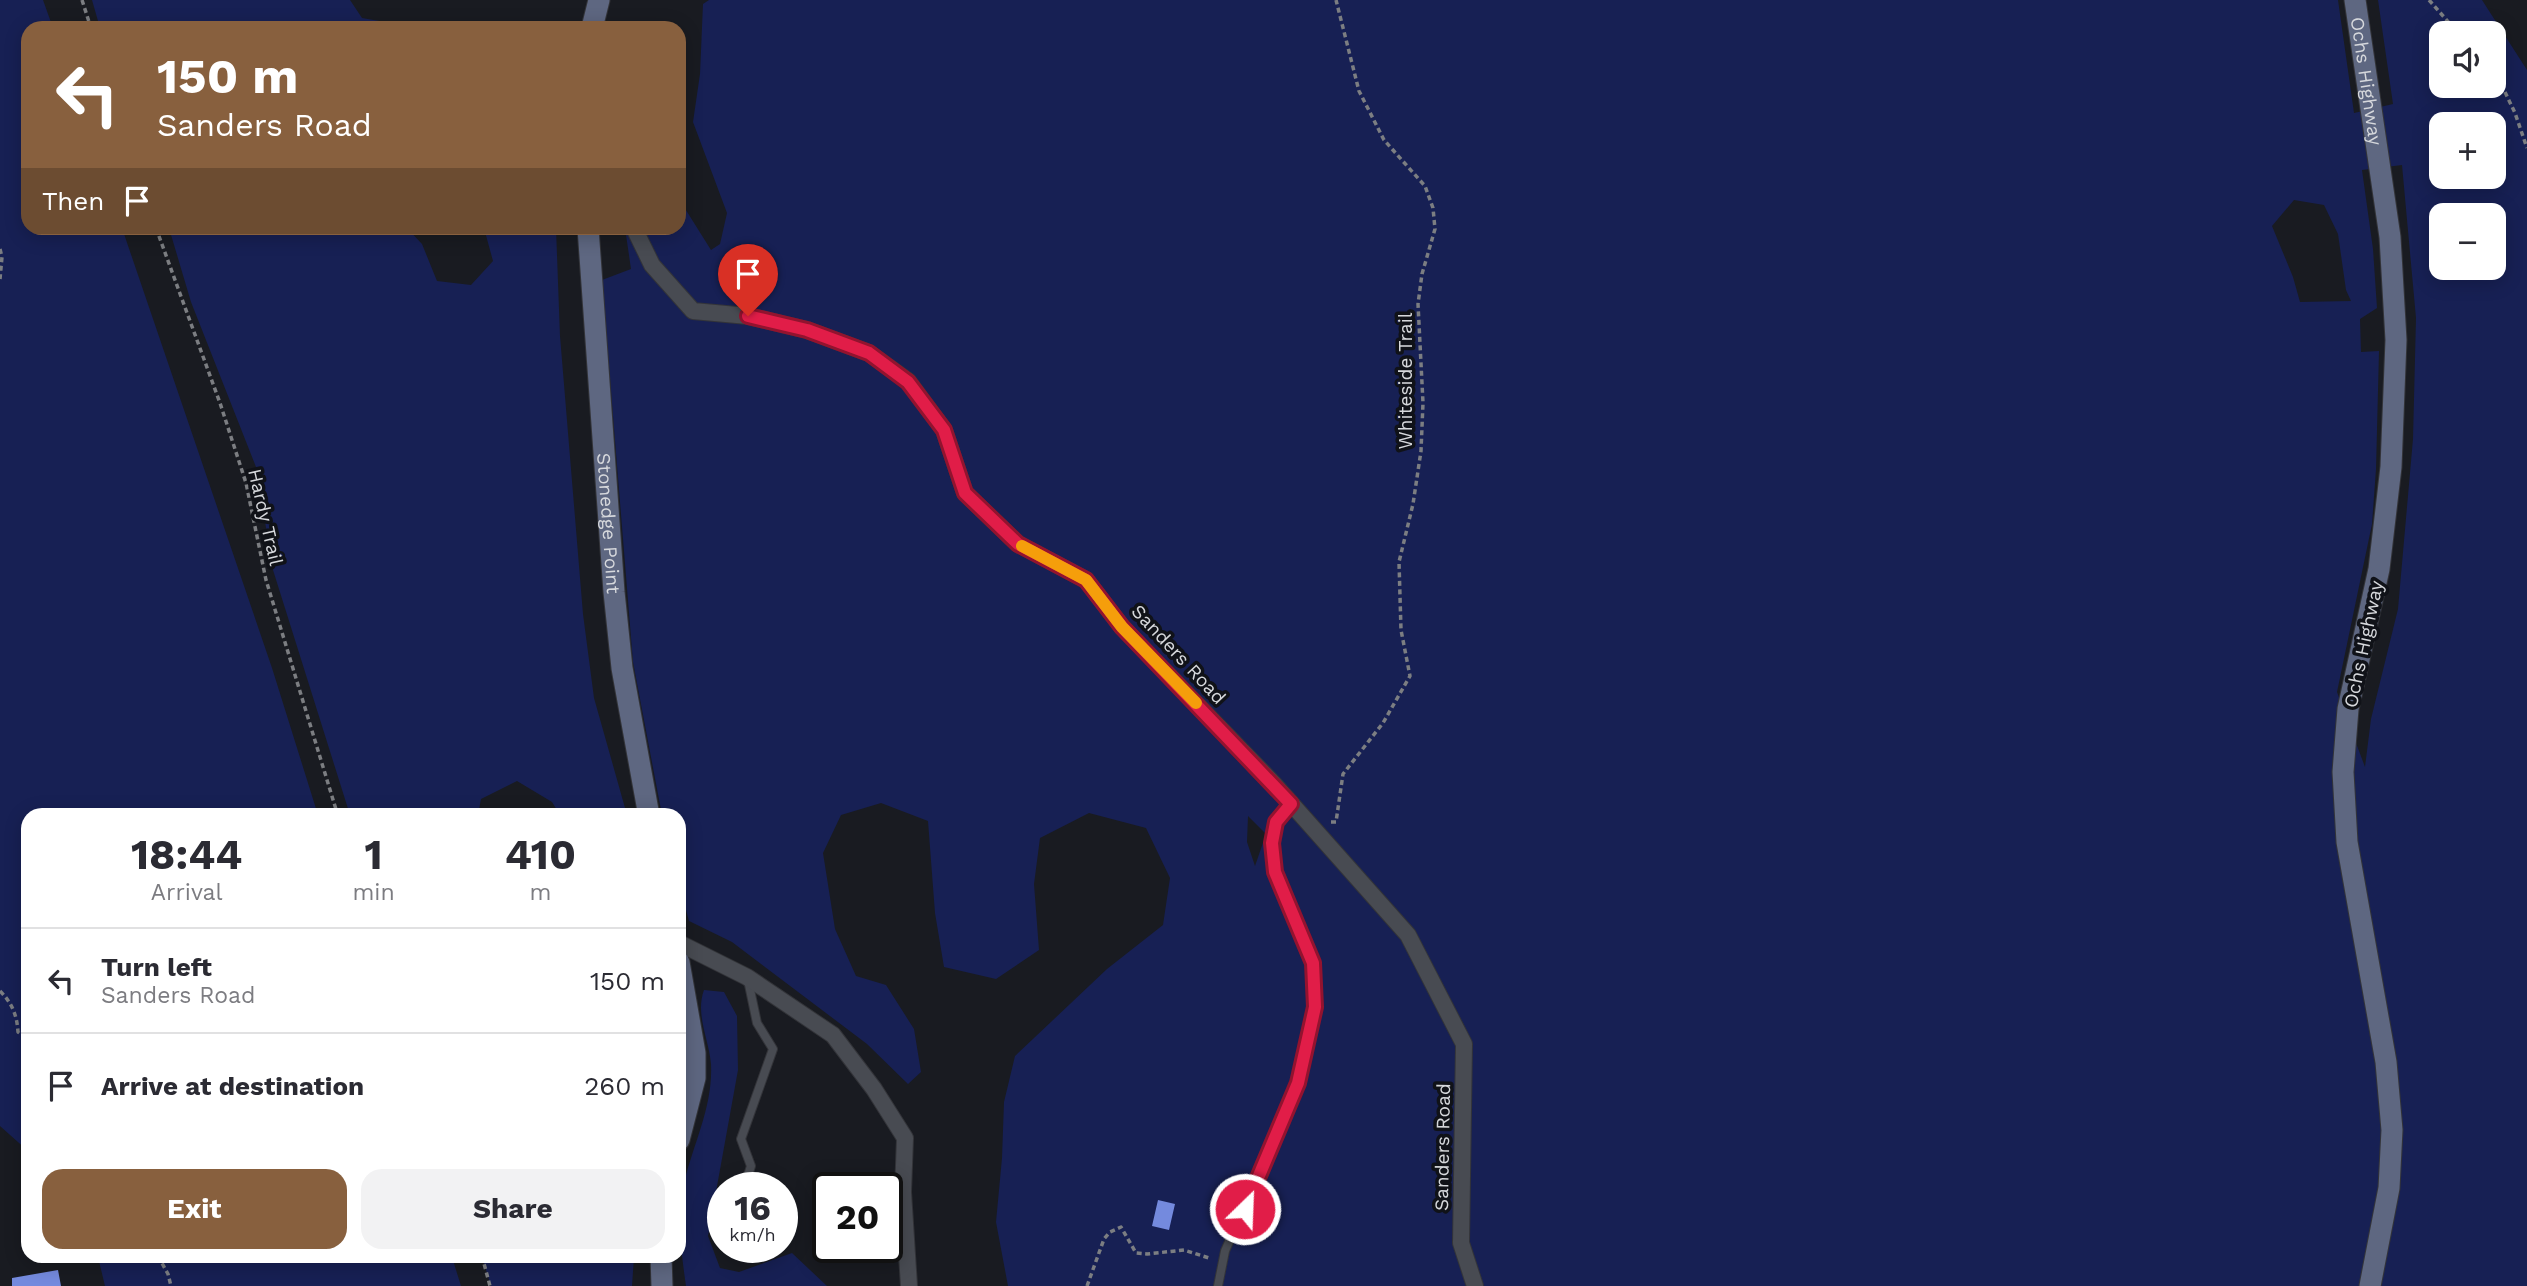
<!DOCTYPE html>
<meta charset="utf-8">
<style>
:root{--surface:#fff;--page:#f2f2f3;--text:#2b2b33;--muted:#7c7c81;--line:#e1e1e2;--accent:#88603e}
body{margin:0;font-family:"Work Sans",sans-serif;background:var(--page);color:var(--text);height:100vh;display:flex;flex-direction:column;font-size:26px;white-space:nowrap}
*{box-sizing:border-box;margin:0}
p{font-size:23px;color:var(--muted)}
.icon{flex:none;width:38px;height:38px;fill:none;stroke:currentColor;stroke-width:2;stroke-linecap:round;stroke-linejoin:round}
.map{position:relative;flex:1;overflow:hidden}
.panel{position:absolute;left:21px;top:808px;width:665px;height:455px;display:flex;flex-direction:column;background:var(--surface);border-radius:21px;box-shadow:0 4px 18px #0003}
.panel>*{flex:none}
.hud{position:absolute;left:21px;top:21px;width:665px;height:214px;border-radius:21px;box-shadow:0 4px 18px #0003;background:#88603e;color:#fff;overflow:hidden}
.tools{position:absolute;left:2429px;top:21px;display:grid;gap:14px}
.tools a{display:grid;place-items:center;width:77px;height:77px;border-radius:14px;background:var(--surface);box-shadow:0 4px 18px #0003;font-size:35px}
.speed{position:absolute;left:707px;top:1172px;display:flex;gap:14px;font-size:35px;font-weight:700;text-align:center}
.speed>*{display:grid;place-content:center;width:91px;height:91px;border-radius:50%;background:var(--surface);box-shadow:0 4px 18px #0003;line-height:1}
.speed small{font-size:18px;font-weight:400}
.speed .limit{border:4px solid #111;border-radius:10px;background:#fff;color:#111}
.pin{position:absolute;display:grid;place-items:center;width:60px;height:60px;color:#fff;margin:-72px -30px;border-radius:50% 50% 50% 0;rotate:-45deg;box-shadow:0 0 7px #0007}
.pin .icon{rotate:45deg}
.me{position:absolute;width:77px;margin:-38px;rotate:24deg;stroke-linejoin:round;filter:drop-shadow(0 0 5px #0008)}
.turn{display:flex;align-items:center;gap:24px;height:147px;padding:0 21px;font-size:32px}
.turn .icon{width:91px;height:91px;stroke-width:2.5}
.turn b{display:block;font-size:49px;line-height:60px}
.then{display:flex;align-items:center;height:66px;padding:0 21px;background:#0003;gap:14px;font-size:26px}
.eta{display:flex;justify-content:space-evenly;align-items:center;height:119px;text-align:center}
.eta b{font-size:42px;font-weight:700;line-height:49px}
.primary-button{display:flex;gap:14px;margin-top:auto;padding:14px 21px}
.primary-button a{flex:1;height:80px;border-radius:21px;background:var(--accent);color:#fff;font-size:28px;font-weight:700;line-height:80px;text-align:center}
.primary-button a+a{background:var(--page);color:var(--text)}
ul{padding:0;list-style:none}
li{display:flex;align-items:center;gap:21px;height:105px;padding:0 21px;border-top:2px solid var(--line)}
li div{flex:1}
li b{display:block;font-size:26px}
li em{font-style:normal}
.map>svg:first-child{display:block}
.green{fill:#172054;fill-rule:evenodd}
.building{fill:#748ade}
.lines{fill:none;stroke-linecap:round;stroke-linejoin:round}
.lane-casing{stroke:#333439;stroke-width:10}
.street-casing{stroke:#333439;stroke-width:18}
.secondary-casing{stroke:#333439;stroke-width:23}
.path{stroke:#7c7e82;stroke-width:3.5;stroke-dasharray:5 3.5;stroke-linecap:butt}
.lane{stroke:#484b52;stroke-width:8}
.street{stroke:#484b52;stroke-width:16}
.secondary{stroke:#5e6781;stroke-width:21}
.route-casing{stroke:#92132f;stroke-width:18}
.route{stroke:#e11d48;stroke-width:12}
.slow{stroke:#f59e0b;stroke-width:12}
.labels{text-anchor:middle;stroke-width:7;stroke-linejoin:round;paint-order:stroke}
.street-label{font-size:19px;fill:#d6d8dc;stroke:#101218}
</style>
<div class="map">
<svg width="2527" height="1286" viewBox="0 0 2527 1286">
<rect width="100%" height="100%" fill="#191b21"/>
<path class="green" d="M0 0H43L53 28H28V228H122L272 668 318 815 28 816V1151L0 1126Z
M92 0H350L362 18 420 28H100Z
M709 0H2338L2354 113 2393 104 2378 0H2482L2527 70V1286H1008L996 1222 1002 1158 1004 1102 1015 1056 1107 969 1163 925 1170 878 1146 828 1089 813 1040 838 1034 884 1039 950 996 979 944 967 935 913 928 821 881 803 841 815 823 853 835 929 856 976 886 985 914 1029 921 1072 908 1084 867 1044 732 942 689 921 679 884V816L662 815 633 662 602 280 631 269 625 228H679V199L711 250 720 244 727 213 693 122 700 74 703 4ZM2441 33H2494V86H2441ZM2441 124H2494V177H2441ZM2402 165 2416 318 2413 439 2398 609 2371 719 2365 767 2337 692 2372 524 2376 469 2379 351 2361 352 2360 319 2377 308 2373 249 2362 170ZM2294 200 2324 205 2338 234 2346 290 2351 301 2300 302 2293 277 2272 226ZM2441 215H2494V268H2441ZM1248 816 1266 834 1255 866 1247 842Z
M169 228H407L422 244 437 281 471 285 493 261 484 228H556L560 336 583 614 594 698 627 815H560L552 802 517 781 481 799 478 815H350L273 570 256 467 191 302Z
M704 990 724 992 737 1016 738 1070 708 1236 720 1268 739 1272 792 1253 827 1286H686C681 1251 676 1214 685 1179 695 1140 713 1105 711 1064 709 1039 695 1014 704 990Z
M98 1257H452L461 1286H105Z
M482 1257H634L632 1286H491Z"/>
<path class="building" d="M1158 1200 1175 1204 1169 1230 1152 1226Z
M58 1270 61 1286H12V1278Z"/>
<g class="lines">
<defs>
<path id="lane" d="M744 1188 751 1166 741 1139 773 1049 757 1023 748 980
M1218 1286 1225 1251 1298 1083 1315 1008 1313 963 1275 871 1272 843 1276 822 1291 804"/>
<path id="street" d="M634 228 652 265 693 311 748 316 807 330 869 353 908 381 944 430 965 493 1018 544 1086 580 1122 627 1273 783 1408 935 1464 1044 1461 1243 1475 1286
M679 943 747 977 833 1035 874 1089 905 1138 903 1192 909 1286"/>
<g id="secondary">
<path id="s1" d="M2355 0 2390 237 2396 340 2391 467 2379 569 2348 709 2343 772 2347 842 2386 1062 2392 1130 2389 1188 2370 1286"/>
<path d="M592 28 599 0"/>
<path id="s2" d="M588 228 614 592 622 668 649 816"/>
<path d="M679 962 695 1053V1078L679 1140"/>
<path d="M661 1256 662 1286"/>
</g>
</defs>
<use href="#lane" class="lane-casing"/>
<use href="#street" class="street-casing"/>
<use href="#secondary" class="secondary-casing"/>
<path class="path" d="M82 0 91 28
M2429 0 2458 33
M2494 69 2515 113 2527 148
M156 228 220 403 246 483 266 580 338 816
M0 249 2 257 0 279
M1331 822H1336L1343 774 1383 723 1410 676 1401 630 1399 562 1413 504 1421 451 1423 403 1418 304 1422 274 1435 229 1433 208 1425 186 1384 140 1359 91 1336 0
M0 991C12 1003 17 1015 18 1032L28 1039
M158 1256 168 1274 171 1286
M482 1256 490 1286
M1087 1286 1104 1239 1110 1232 1121 1227 1136 1253 1147 1254 1184 1250 1209 1258"/>
<use href="#lane" class="lane"/>
<use href="#street" class="street"/>
<use href="#secondary" class="secondary"/>
</g>
<g class="lines">
<defs>
<path id="route" d="M748 316 807 330 869 353 908 382 944 430 965 493 1018 544 1086 580 1122 627 1291 804 1276 822 1272 843 1275 872 1313 963 1315 1007 1298 1083 1245 1209"/>
</defs>
<use href="#route" class="route-casing"/>
<use href="#route" class="route"/>
<path class="slow" d="M1022 546 1086 580 1122 627 1196 703"/>
</g>
<g class="labels">
<g class="street-label">
<text dy="7" stroke="none"><textPath href="#s1" startOffset="82">Ochs Highway</textPath></text>
<text transform="translate(1405 381) rotate(-90)" y="7">Whiteside Trail</text>
<text transform="translate(266 517) rotate(77)" y="7">Hardy Trail</text>
<text dy="7" stroke="none"><textPath href="#s2" startOffset="296">Stonedge Point</textPath></text>
<text transform="translate(2363 644) rotate(-78)" y="7">Ochs Highway</text>
<text transform="translate(1179 654) rotate(47)" y="7">Sanders Road</text>
<text transform="translate(1442 1147) rotate(-89)" y="7">Sanders Road</text>
</g>
</g>
</svg>
<div class="tools">
<a><svg class="icon" aria-label="sound" viewBox="0 0 24 24"><path d="M4 9h4l5-4v14l-5-4H4zM17 9q2 3 0 6"/></svg></a>
<a>+</a>
<a>−</a>
</div>
<div class="speed"><div>16<small>km/h</small></div><div class="limit">20</div></div>
<div class="pin" style="left:748px;top:316px;background:#d93025"><svg class="icon" aria-label="arrive" viewBox="0 0 24 24"><path d="M6 21V4h12l-3 4 3 4H6"/></svg></div>
<svg class="me" style="left:1245px;top:1209px" viewBox="-20 -20 40 40"><circle r="17" fill="#e11d48" stroke="#fff" stroke-width="3"/><path d="M0-11L8 9 0 5-8 9z" fill="#fff"/></svg>
<div class="hud">
<div class="turn"><svg class="icon" aria-label="left" viewBox="0 0 24 24"><path d="M17 20v-9H6M10 6l-5 5 5 5"/></svg><div><b>150 m</b>Sanders Road</div></div>
<div class="then">Then<svg class="icon" aria-label="arrive" viewBox="0 0 24 24"><path d="M6 21V4h12l-3 4 3 4H6"/></svg></div>
</div>
<section class="panel">
<div class="eta">
<div><b>18:44</b><p>Arrival</p></div>
<div><b>1</b><p>min</p></div>
<div><b>410</b><p>m</p></div>
</div>
<ul>
<li><svg class="icon" aria-label="left" viewBox="0 0 24 24"><path d="M17 20v-9H6M10 6l-5 5 5 5"/></svg><div><b>Turn left</b><p>Sanders Road</p></div><em>150 m</em></li>
<li><svg class="icon" aria-label="arrive" viewBox="0 0 24 24"><path d="M6 21V4h12l-3 4 3 4H6"/></svg><div><b>Arrive at destination</b></div><em>260 m</em></li>
</ul>
<div class="primary-button"><a>Exit</a><a>Share</a></div>
</section>
</div>
